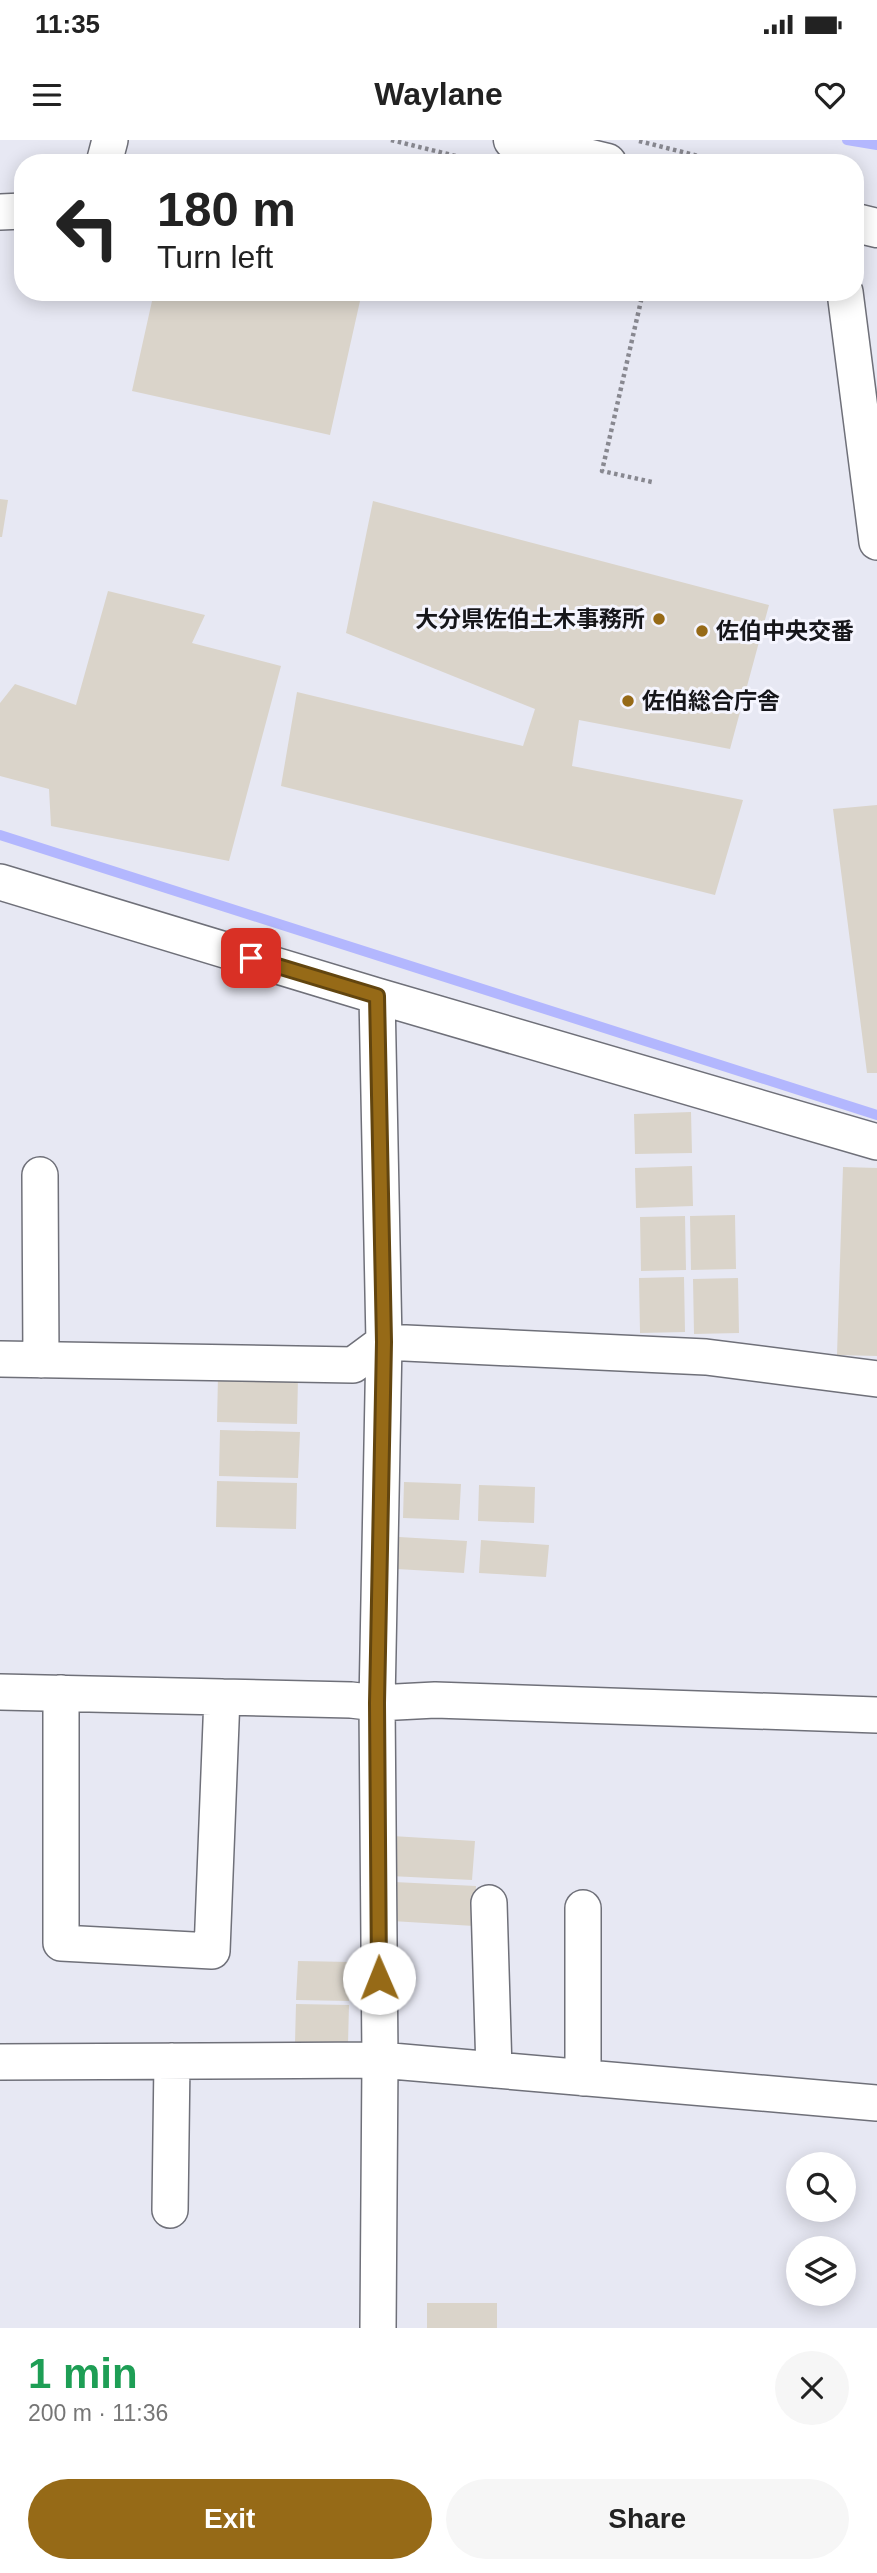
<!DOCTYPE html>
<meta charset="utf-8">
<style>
:root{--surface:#fff;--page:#f6f6f6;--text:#222;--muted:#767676;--accent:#966a17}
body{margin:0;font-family:Helvetica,"Noto Sans JP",sans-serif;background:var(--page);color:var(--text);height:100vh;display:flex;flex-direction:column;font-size:26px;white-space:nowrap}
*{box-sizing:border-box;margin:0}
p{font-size:23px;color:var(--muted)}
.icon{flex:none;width:38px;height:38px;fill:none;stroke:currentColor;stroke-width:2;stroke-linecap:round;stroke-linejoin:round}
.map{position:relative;height:2188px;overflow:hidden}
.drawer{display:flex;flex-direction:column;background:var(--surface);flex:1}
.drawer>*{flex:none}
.banner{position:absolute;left:14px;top:14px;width:850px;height:147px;border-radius:28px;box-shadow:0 4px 18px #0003;background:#fff;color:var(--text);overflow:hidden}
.buttons{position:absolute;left:786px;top:2012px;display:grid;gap:14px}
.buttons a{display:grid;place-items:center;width:70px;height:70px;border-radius:50%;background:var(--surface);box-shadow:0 4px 18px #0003;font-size:35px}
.pin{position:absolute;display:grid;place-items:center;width:60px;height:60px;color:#fff;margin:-30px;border-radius:14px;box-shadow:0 4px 10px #0006}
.me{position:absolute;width:77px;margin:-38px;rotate:359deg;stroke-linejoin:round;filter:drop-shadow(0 0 5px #0008)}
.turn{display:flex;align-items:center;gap:24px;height:147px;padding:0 28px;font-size:32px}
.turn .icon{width:91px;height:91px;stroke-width:2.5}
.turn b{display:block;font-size:49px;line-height:60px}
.round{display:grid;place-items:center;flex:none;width:74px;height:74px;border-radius:37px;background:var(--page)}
.head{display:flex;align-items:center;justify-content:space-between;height:119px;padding:0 28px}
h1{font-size:42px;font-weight:800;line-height:52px;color:#1e9e55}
.button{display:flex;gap:14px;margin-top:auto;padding:14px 28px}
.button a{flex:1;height:80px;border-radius:42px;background:var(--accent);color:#fff;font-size:28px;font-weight:800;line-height:80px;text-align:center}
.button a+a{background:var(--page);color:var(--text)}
.status{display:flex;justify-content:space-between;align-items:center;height:49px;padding:0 35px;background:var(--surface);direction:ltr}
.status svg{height:19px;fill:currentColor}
header{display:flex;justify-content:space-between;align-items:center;height:91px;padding:0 28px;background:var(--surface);font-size:32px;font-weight:800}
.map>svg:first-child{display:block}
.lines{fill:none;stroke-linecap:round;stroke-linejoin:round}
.stream{stroke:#b3b7fe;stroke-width:10}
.building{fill:#dad4ca}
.minor-casing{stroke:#6f7079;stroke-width:38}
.tertiary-casing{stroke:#6f7079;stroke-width:41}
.path{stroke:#888890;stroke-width:4.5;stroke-dasharray:3.5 3.5;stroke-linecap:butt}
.minor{stroke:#fff;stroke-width:35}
.tertiary{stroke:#fff;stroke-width:38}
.route-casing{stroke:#62450f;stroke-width:18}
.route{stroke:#966a17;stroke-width:12}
.poi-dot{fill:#966a17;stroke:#f5f5fe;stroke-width:2.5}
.labels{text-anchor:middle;stroke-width:6;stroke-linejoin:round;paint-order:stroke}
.poi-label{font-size:23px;font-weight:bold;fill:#16161a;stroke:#f5f5fe;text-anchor:start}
</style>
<div class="status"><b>11:35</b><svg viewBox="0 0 49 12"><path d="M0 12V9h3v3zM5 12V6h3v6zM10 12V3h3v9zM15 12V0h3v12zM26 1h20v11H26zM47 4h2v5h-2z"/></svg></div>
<header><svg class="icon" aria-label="menu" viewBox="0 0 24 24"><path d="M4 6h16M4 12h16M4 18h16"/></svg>Waylane<svg class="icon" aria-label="heart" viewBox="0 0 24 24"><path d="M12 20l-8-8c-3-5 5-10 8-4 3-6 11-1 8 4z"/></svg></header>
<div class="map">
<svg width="877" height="2188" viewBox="0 0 877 2188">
<rect width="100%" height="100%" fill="#e7e8f3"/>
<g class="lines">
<path class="stream" d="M847 0 877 5
M0 695 877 975"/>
</g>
<path class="building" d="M154 152H362L330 295 132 251Z
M0 359 8 360 2 397H0Z
M373 361 769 465 730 609 579 580 572 626 743 660 715 755 281 646 297 552 523 606 535 569 346 493Z
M108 451 205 475 192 503 281 526 229 721 51 686 49 649 0 636V563L15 544 76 565Z
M877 665V933H867L833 669Z
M691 972 692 1013 635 1014 634 974Z
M692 1026 693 1066 636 1068 635 1028Z
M843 1027 877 1028V1216L837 1215Z
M735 1075 736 1129 691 1130 690 1076Z
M685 1076 686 1130 641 1131 640 1077Z
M684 1137 685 1192 640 1193 639 1138Z
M738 1138 739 1193 694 1194 693 1139Z
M218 1236 298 1238 297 1284 217 1282Z
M220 1290 300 1292 298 1338 219 1336Z
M217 1341 297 1343 296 1389 216 1387Z
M404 1342 461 1344 459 1380 403 1378Z
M479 1345 535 1347 534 1383 478 1381Z
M399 1397 467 1401 464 1433 397 1429Z
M481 1400 549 1405 546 1437 479 1433Z
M392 1696 475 1701 472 1740 390 1736Z
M394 1742 476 1746 474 1786 392 1781Z
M298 1821 351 1822 349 1861 296 1860Z
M296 1864 349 1865 348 1904 295 1903Z
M427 2163H497V2188H427Z"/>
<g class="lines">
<defs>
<path id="minor" d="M104 23 110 0
M0 72 23 71
M845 152 877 402
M0 742 377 856 877 1002
M377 856 384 1202 377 1563 380 1920 378 2188
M40 1035 41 1220
M0 1219 353 1225 384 1202 706 1217 877 1239
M0 1552 351 1560 377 1563 435 1560 877 1575
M61 1553V1803L212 1811 222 1557
M489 1763 494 1930
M0 1922 380 1920 877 1963
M583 1938V1768
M170 2070 172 1921"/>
<path id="tertiary" d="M513 0 607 23
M856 83 877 88"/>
</defs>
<use href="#minor" class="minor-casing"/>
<use href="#tertiary" class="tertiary-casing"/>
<path class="path" d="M391 0 484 23
M639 1 726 23
M643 152 602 331 652 342"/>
<use href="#minor" class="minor"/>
<use href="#tertiary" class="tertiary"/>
</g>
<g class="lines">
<defs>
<path id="route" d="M251 818 377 856 384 1202 377 1563 379 1838"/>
</defs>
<use href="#route" class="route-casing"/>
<use href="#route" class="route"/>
</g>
<g class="poi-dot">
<circle cx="659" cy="479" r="7"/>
<circle cx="702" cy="491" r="7"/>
<circle cx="628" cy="561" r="7"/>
</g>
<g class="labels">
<g class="poi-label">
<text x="645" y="487" text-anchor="end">大分県佐伯土木事務所</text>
<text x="716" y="499">佐伯中央交番</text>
<text x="642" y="569">佐伯総合庁舎</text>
</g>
</g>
</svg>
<div class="buttons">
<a><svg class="icon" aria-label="search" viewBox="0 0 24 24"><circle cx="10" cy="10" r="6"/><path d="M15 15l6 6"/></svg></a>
<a><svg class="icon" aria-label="layers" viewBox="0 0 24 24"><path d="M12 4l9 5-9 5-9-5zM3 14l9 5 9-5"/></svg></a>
</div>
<div class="pin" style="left:251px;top:818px;background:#d93025"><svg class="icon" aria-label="arrive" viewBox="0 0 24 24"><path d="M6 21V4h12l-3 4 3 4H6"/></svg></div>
<svg class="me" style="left:379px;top:1838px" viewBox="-20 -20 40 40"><circle r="19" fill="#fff"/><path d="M0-13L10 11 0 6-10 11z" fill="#966a17"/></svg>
<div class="banner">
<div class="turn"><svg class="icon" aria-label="left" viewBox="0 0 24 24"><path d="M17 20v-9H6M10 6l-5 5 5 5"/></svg><div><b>180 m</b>Turn left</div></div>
</div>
</div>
<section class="drawer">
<div class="head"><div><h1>1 min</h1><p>200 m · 11:36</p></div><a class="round"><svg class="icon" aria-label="close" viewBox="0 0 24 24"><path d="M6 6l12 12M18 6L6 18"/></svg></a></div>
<div class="button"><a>Exit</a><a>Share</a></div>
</section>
